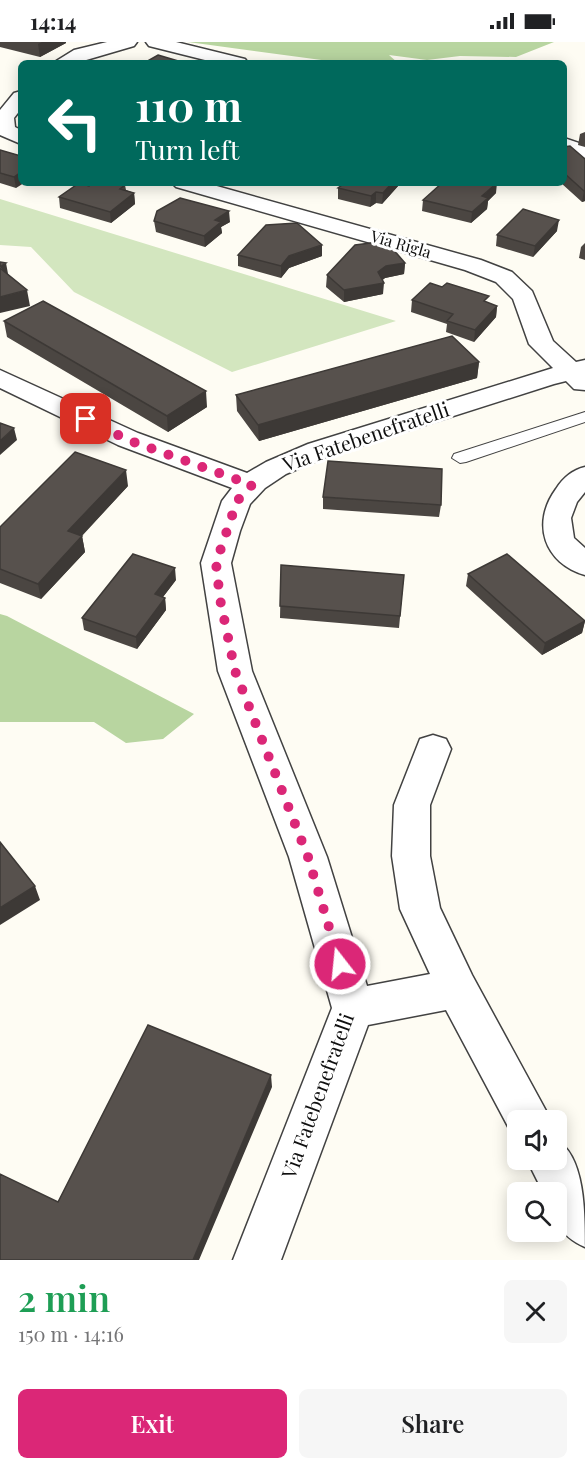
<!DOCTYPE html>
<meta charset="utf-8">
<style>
:root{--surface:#fff;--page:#f6f6f6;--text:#202124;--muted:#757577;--accent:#db2777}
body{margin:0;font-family:"Playfair Display",serif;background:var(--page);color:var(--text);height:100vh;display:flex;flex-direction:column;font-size:22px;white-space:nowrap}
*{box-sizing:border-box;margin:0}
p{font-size:20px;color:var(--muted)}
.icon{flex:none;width:33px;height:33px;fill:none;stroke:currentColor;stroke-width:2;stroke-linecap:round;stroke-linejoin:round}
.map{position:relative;height:1218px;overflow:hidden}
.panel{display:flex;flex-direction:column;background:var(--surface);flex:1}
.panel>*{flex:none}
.hud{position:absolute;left:18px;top:18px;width:549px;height:126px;border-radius:9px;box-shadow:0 3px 15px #0003;background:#00695c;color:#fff;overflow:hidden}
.fabs{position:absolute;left:507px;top:1068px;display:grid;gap:12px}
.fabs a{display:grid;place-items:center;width:60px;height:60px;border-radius:9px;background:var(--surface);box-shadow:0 3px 15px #0003;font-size:30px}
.pin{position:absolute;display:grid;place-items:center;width:51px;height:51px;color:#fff;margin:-26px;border-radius:12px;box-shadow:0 3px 9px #0006}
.me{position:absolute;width:66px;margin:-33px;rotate:344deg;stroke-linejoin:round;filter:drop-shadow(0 0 4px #0008)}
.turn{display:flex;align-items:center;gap:21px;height:126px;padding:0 18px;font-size:27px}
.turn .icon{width:78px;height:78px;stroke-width:2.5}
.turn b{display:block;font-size:42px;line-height:51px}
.round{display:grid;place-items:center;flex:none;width:63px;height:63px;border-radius:9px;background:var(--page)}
.head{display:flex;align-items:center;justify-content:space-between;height:102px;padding:0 18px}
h1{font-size:36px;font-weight:600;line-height:45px;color:#1e9e55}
.primary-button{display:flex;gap:12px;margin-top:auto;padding:12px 18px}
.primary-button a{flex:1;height:69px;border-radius:9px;background:var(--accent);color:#fff;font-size:24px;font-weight:600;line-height:69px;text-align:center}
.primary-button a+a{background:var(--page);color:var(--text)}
.status{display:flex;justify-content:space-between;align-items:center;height:42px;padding:0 30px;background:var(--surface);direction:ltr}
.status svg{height:16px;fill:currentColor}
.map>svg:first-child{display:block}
.green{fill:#d3e6bf}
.forest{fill:#b8d5a0}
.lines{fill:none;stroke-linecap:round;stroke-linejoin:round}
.lane-casing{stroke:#424242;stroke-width:2}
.street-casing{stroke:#424242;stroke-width:3}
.lane{fill:#fff;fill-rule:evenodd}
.street{fill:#fff;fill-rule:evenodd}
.wall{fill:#4b4642}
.shaded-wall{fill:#3d3936}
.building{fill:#57514d;stroke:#3d3936;stroke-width:1.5}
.route{stroke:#db2777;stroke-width:10;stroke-dasharray:0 18}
.labels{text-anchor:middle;stroke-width:6;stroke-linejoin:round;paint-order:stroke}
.far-street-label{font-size:16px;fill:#0f0f0f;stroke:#fff}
.street-label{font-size:20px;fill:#0f0f0f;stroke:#fff}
</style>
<div class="status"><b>14:14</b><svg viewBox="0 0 49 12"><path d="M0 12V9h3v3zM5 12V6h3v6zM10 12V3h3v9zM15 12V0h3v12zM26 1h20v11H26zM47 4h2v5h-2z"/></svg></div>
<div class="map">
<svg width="585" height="1218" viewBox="0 0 585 1218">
<rect width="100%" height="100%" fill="#fefcf3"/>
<path class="green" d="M0 157 396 279 232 330 74 250 31 205 0 203Z"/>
<path class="forest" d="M188 0H554L516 15 460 14 427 18 389 13 398 21H344Z
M0 572 7 574 194 672 163 697 126 701 94 680H0Z"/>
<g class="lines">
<defs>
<path id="lane" d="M585 370V380L466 420 460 421 452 416 454 412Z"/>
<path id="street" d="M107 0H137L134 4 76 21H53L74 8Z
M146 0H176L245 17 248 21H217L149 4Z
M21 49V67L14 76 15 85 21 88V102L0 93V68L14 51Z
M564 96 585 103V116L564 109Z
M172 141H206L481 218 512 230 532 249 553 299 576 320 585 318V348L574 347 566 339 554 342 328 414 286 432 265 446 250 462 240 489 231 521 252 629 327 815 367 944 430 932 400 867 392 814 394 763 420 697 433 693 446 697 451 707 430 763V814L440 866 472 933 551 1078H518V1096L513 1094 446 968 368 983 281 1218H233L332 966 289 815 218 629 201 521 222 459 232 446 118 403 0 346V328L138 391 247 431 266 420 308 402 553 326 529 302 513 257 496 240 465 228 176 145Z
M585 425V450L577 460 571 476 574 496 585 506V533C544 521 531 481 556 447 563 436 572 428 585 425Z
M556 1098C585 1113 585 1172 585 1205 557 1193 556 1178 556 1150H543L527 1118H556Z"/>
</defs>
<use href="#lane" class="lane-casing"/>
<use href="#street" class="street-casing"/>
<use href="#lane" class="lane"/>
<use href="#street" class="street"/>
</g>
<path class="wall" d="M0 0H66V1L40 15 0 5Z
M585 90V105L578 103 580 92Z
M564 105 585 117V159L582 160 561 141H564Z
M0 108 21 114 16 146 0 141Z
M345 141H399V143L382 162 376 161 370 165 338 157V146Z
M125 143 126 148 134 151 135 162 111 181 60 166 59 155 89 144Z
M496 151 488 159 487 167 471 181 422 169 423 158Z
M154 179 230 180 221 185 222 191 205 205 156 190Z
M557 189 533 215 496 204 497 193Z
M585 201V218L579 216 581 205Z
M238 213 322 214 289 226 281 236 238 224Z
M405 221 404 232 385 236 382 238 383 252 344 260 326 245 327 233Z
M412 258 488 261 497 264 496 275 474 300 446 290 447 282 411 270Z
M4 279 207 365 168 390 7 295Z
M479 320 477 336 259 399 237 369 236 353Z
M128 444 82 494 85 510 41 557 0 541V485Z
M323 455 441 463 439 475 323 467Z
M281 523 404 533 399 586 280 576Z
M468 532 585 579 582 591 542 613 466 544Z
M176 538 163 555 165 556 166 568 137 607 84 588 82 576Z"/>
<path class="shaded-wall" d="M42 0H66V1L40 15 38 2Z
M21 130V141H24L16 146 14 135Z
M392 141H399V143L382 162 383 151Z
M497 141 496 151 488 159 487 167 471 181 472 170 482 154Z
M585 148V159L582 160 584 149Z
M376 150V161L370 165 371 154Z
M134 151 135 162 111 181 110 170Z
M229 169 230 180 221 185 222 191 205 205 204 194 215 178Z
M559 178 557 189 533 215 535 204Z
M322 203V214L289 226 281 236V224L289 214Z
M6 221 9 237 0 225Z
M405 221 404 232 385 236 378 242V230L386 224Z
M384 241 383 252 344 260V248Z
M27 248 30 264 0 271V255Z
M497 264 496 275 474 300 475 288Z
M479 320 477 336 259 399 258 383Z
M206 349 207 365 168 390 167 374Z
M14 386 17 398 0 413V399Z
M126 428 128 444 71 505 68 489Z
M82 494 85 510 41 557 38 542Z
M175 526 176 538 156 564 155 552Z
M165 556 166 568 137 607 136 595Z
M585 579 582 591 542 613 545 601Z
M35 844 40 858 0 883V866Z
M271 1033 272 1045 199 1218H193Z"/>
<path class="building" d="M158 13 185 21H144Z
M570 104 585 117V148L584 149 564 131V105Z
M0 108 21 114V130L14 135 0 131Z
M79 141 89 144 93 141H117L125 143 120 147 134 151 110 170 59 155Z
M345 141H392L383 151 376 150 371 154 338 146Z
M442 141H497L482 154 488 156 472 170 423 158Z
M180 156 229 169 215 178 221 180 204 194 154 179 157 169Z
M523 167 559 178 535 204 497 193Z
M297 181 322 203 289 214 281 224 238 213 266 183Z
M386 199 405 221 386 224 378 230 384 241 344 248 327 233 355 203Z
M0 220 6 221 0 225Z
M0 226 27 248 0 255Z
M430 241 442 245 447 241 489 254 484 259 497 264 475 288 447 279 453 272 412 258Z
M43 259 206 349 167 374 4 279Z
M452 294 479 320 258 383 236 353Z
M0 381 14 386 0 399Z
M75 410 126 428 68 489 82 494 38 542 0 527V485Z
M328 419 442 427 441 463 323 455Z
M133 512 175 526 155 552 165 556 136 595 82 576Z
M507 512 585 579 545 601 468 532Z
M281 523 404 533 400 574 280 564Z
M0 800 35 844 0 866Z
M148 983 271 1033 193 1218H0V1132L58 1160Z"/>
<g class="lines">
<path class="route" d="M86 377 128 398 252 443 237 459 216 521 220 557 235 629 308 815 340 922"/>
</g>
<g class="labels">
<g class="far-street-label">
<text transform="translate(401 202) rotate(16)" y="6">Via Rigla</text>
</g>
<g class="street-label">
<text transform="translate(366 395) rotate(-19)" y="7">Via Fatebenefratelli</text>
<text transform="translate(318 1054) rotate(-70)" y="7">Via Fatebenefratelli</text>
</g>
</g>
</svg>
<div class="fabs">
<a><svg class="icon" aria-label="sound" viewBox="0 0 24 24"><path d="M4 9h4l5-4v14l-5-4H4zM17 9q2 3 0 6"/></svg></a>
<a><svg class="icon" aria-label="search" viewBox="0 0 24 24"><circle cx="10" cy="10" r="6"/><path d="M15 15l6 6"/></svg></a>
</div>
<div class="pin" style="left:86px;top:377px;background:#d93025"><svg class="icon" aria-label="arrive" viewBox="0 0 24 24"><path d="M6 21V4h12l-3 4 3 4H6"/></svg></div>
<svg class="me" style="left:340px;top:922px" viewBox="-20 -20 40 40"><circle r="17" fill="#db2777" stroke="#fff" stroke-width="3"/><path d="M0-11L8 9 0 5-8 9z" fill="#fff"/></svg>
<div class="hud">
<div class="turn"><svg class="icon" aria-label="left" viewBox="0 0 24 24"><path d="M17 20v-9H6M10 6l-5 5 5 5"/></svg><div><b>110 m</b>Turn left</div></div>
</div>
</div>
<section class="panel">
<div class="head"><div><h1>2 min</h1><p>150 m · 14:16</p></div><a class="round"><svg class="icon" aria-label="close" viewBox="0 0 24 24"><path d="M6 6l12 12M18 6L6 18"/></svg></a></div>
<div class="primary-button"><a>Exit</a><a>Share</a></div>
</section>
